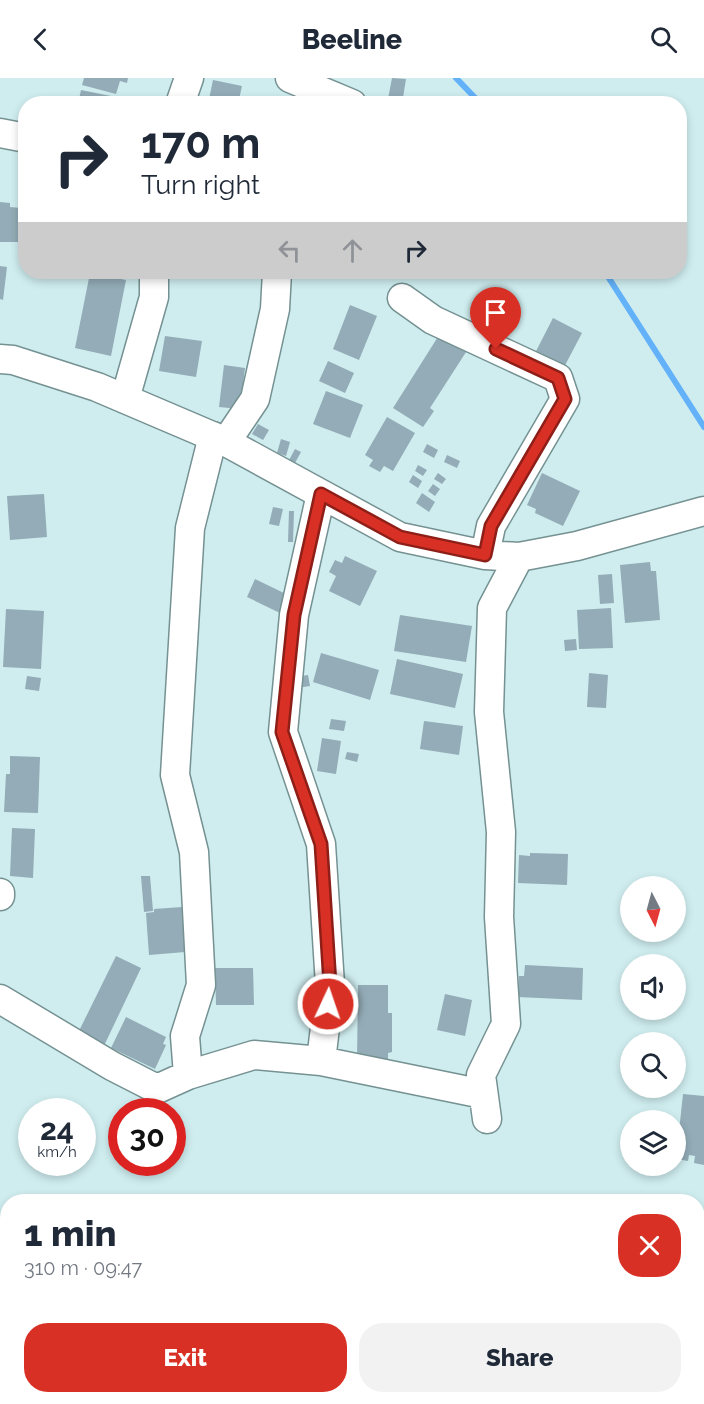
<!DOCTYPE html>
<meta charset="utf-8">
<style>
:root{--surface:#fff;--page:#f2f2f3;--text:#1f2937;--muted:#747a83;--accent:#d93025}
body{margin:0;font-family:Raleway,sans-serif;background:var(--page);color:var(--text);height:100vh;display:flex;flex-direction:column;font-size:22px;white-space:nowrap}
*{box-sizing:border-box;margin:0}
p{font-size:20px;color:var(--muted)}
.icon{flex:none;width:33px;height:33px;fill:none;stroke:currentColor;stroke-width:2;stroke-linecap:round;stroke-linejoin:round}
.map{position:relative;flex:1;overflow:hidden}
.side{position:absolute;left:0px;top:1116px;width:705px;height:210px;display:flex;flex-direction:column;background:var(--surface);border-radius:24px 24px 0 0;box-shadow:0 3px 9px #0003}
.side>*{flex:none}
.banner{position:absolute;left:18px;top:18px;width:669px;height:183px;border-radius:24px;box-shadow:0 3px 9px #0003;background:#fff;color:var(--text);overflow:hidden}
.needle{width:39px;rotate:174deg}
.controls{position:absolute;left:620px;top:798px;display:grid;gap:12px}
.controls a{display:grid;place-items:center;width:66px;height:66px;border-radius:50%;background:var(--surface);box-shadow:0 3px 9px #0003;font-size:30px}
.speed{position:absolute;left:18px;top:1020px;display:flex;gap:12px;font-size:30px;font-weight:700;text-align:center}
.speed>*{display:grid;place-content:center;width:78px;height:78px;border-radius:50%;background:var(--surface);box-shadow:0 3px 9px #0003;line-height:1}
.speed small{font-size:15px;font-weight:400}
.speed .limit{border:9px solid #d22;background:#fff;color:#111}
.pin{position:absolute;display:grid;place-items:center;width:51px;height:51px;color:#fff;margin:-62px -26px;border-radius:50% 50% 50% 0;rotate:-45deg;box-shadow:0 0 6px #0007}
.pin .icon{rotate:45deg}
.me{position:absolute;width:66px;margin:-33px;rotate:3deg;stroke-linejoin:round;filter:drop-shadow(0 0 4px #0008)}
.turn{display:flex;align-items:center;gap:21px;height:126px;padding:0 24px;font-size:27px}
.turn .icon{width:78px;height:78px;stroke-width:2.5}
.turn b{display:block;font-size:42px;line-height:51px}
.lanes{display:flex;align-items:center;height:57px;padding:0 24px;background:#0003;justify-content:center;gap:30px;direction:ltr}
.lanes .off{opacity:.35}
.round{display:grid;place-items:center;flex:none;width:63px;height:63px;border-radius:24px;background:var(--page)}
.headline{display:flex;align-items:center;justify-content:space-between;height:102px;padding:0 24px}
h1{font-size:36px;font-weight:800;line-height:45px}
.primary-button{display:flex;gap:12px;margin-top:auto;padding:12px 24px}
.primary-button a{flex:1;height:69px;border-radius:24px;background:var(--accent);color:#fff;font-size:24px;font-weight:800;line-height:69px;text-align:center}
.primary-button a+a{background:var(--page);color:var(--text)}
header{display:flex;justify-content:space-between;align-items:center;height:78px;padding:0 24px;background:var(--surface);font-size:27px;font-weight:800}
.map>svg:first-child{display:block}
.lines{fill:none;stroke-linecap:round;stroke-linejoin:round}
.stream{stroke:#63b1f8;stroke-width:6}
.building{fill:#93acb7}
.minor-casing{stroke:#759192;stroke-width:31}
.minor{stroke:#fff;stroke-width:28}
.route-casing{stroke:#8d1f18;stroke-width:15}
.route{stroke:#d93025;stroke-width:10}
</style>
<header><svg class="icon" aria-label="back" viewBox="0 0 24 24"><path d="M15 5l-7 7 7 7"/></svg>Beeline<svg class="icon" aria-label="search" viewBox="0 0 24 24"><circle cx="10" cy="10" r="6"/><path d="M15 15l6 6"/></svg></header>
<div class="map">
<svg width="704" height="1326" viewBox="0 0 704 1326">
<rect width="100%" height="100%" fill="#cfedef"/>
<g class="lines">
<path class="stream" d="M456 0 481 26
M605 194 704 349"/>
</g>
<path class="building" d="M84 0H128L127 5 120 3 116 16 82 7Z
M392 0 406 1 402 26H387Z
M213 2 242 8 238 26H208Z
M81 12 116 19 115 26H78Z
M261 19 280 25V26H259Z
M0 124 10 125V129L21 130 19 164H0Z
M0 188 7 189 3 222 0 221Z
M336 194H353L352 201 335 198Z
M90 195 126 202 111 278 75 270Z
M350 227 377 238 359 282 333 271Z
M553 240 582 255 562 293 533 279Z
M441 254 468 271 430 330 434 333 423 349 393 330Z
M165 258 202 263 196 299 159 293Z
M328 283 354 295 345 315 319 303Z
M224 287 245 290 240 331 219 329Z
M326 313 363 327 350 360 313 346Z
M387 339 415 355 393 393 384 388 380 394 369 388 373 382 365 377Z
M258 346 269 352 263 362 252 356Z
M281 361 290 364 286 378 277 375Z
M427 366 438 372 434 380 423 374Z
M295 371 301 374 295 385 289 382Z
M447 377 460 383 457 390 444 384Z
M418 387 427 392 423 398 415 393Z
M438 395 446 401 442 406 434 401Z
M542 395 580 413 563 448 535 435 536 431 527 427Z
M413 397 422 403 418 410 409 404Z
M433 406 440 411 435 418 428 413Z
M422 415 435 424 429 434 416 425Z
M44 416 47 459 10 462 7 418Z
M273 429 283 431 279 448 269 446Z
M289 433H294L293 464H288Z
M345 478 377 493 360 528 329 513 336 498 329 494 335 482 342 485Z
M650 484 651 493H656L660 542 625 545 620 487Z
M612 496 614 525 600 526 598 497Z
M255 501 288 517 280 535 247 519Z
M611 530 613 570 579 571 577 532Z
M6 531 44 533 41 591 3 589Z
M400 537 472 548 466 584 394 573Z
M576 561 577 572 565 573 564 562Z
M321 575 379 592 370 622 313 604Z
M397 581 463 596 455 630 390 616Z
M589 595 608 597 606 630 587 629Z
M308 597 310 608 297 610 295 599Z
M27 598 41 600 39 613 25 611Z
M331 641 346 643 344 653 329 651Z
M424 643 463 648 459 677 420 671Z
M322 660 341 663 336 696 317 693Z
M347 674 359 676 357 684 345 681Z
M10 678 40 679 38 735 4 734 6 696H10Z
M12 750 35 751 33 800 10 798Z
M530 775 568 776 567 807 518 805 519 777 530 778Z
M141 798H150L153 833 144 834Z
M182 829 185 874 149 877 146 835 154 834V831Z
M116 878 141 890 102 972 76 959Z
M525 887 583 890 582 922 518 919 519 898H524Z
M215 890H253L254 927H216Z
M358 907H388V935H392V974L388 975V984L357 983Z
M445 916 472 922 465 958 437 952Z
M126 939 166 959 163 966 166 967 155 991 111 970Z
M683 1016 704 1018V1087L694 1085 695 1078 689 1077 688 1083 676 1081Z
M698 1154H704V1201L698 1200Z"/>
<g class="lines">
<defs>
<path id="minor" d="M290 0 352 26
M180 26 189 0
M0 55 26 60
M402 220 433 242 558 300 565 321 491 448 485 477
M0 281 13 282 97 309 226 364 400 459 485 477 519 479 577 468 704 433
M125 321 154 219V194
M226 364 255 321 275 231 277 194
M321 416 294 537 283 654 321 766 330 907 321 983
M0 815V818
M0 921 112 988 157 1011 188 997 185 958 201 907 194 774 175 697 190 450 213 358
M188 997 254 977 321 983 483 1016
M487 1041 481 997 506 946 499 839 501 754 489 634 492 530 519 479"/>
</defs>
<use href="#minor" class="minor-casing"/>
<use href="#minor" class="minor"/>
</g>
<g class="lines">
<defs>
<path id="route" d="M328 926 330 907 321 766 282 654 294 537 321 416 400 459 485 477 491 448 565 321 558 300 496 271"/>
</defs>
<use href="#route" class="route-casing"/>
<use href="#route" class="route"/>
</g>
</svg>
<div class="controls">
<a><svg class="needle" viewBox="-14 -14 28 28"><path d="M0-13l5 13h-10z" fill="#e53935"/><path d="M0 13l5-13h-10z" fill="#747a83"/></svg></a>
<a><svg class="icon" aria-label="sound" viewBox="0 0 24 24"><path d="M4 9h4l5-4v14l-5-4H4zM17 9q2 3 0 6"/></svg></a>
<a><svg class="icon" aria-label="search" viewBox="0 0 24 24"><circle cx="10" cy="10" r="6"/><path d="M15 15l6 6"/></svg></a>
<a><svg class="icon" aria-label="layers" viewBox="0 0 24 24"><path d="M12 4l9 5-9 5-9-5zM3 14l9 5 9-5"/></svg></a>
</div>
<div class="speed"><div>24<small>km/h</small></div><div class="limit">30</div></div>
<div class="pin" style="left:496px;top:271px;background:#d93025"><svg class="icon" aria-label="arrive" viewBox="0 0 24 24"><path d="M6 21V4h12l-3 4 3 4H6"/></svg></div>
<svg class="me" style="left:328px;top:926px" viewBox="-20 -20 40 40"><circle r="17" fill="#d93025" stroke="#fff" stroke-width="3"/><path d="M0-11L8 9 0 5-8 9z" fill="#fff"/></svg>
<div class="banner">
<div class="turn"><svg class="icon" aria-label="right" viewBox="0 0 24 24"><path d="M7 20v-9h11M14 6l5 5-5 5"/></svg><div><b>170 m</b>Turn right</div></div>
<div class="lanes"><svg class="icon off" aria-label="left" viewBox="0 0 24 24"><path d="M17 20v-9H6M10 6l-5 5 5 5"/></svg><svg class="icon off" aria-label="ahead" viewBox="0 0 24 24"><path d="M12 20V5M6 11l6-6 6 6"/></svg><svg class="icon" aria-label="right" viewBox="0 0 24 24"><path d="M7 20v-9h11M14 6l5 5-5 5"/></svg></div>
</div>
<section class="side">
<div class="headline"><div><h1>1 min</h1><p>310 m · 09:47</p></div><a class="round" style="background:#d93025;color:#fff"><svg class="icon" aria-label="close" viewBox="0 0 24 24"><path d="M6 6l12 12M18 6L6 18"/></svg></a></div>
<div class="primary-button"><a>Exit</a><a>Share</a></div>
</section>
</div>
